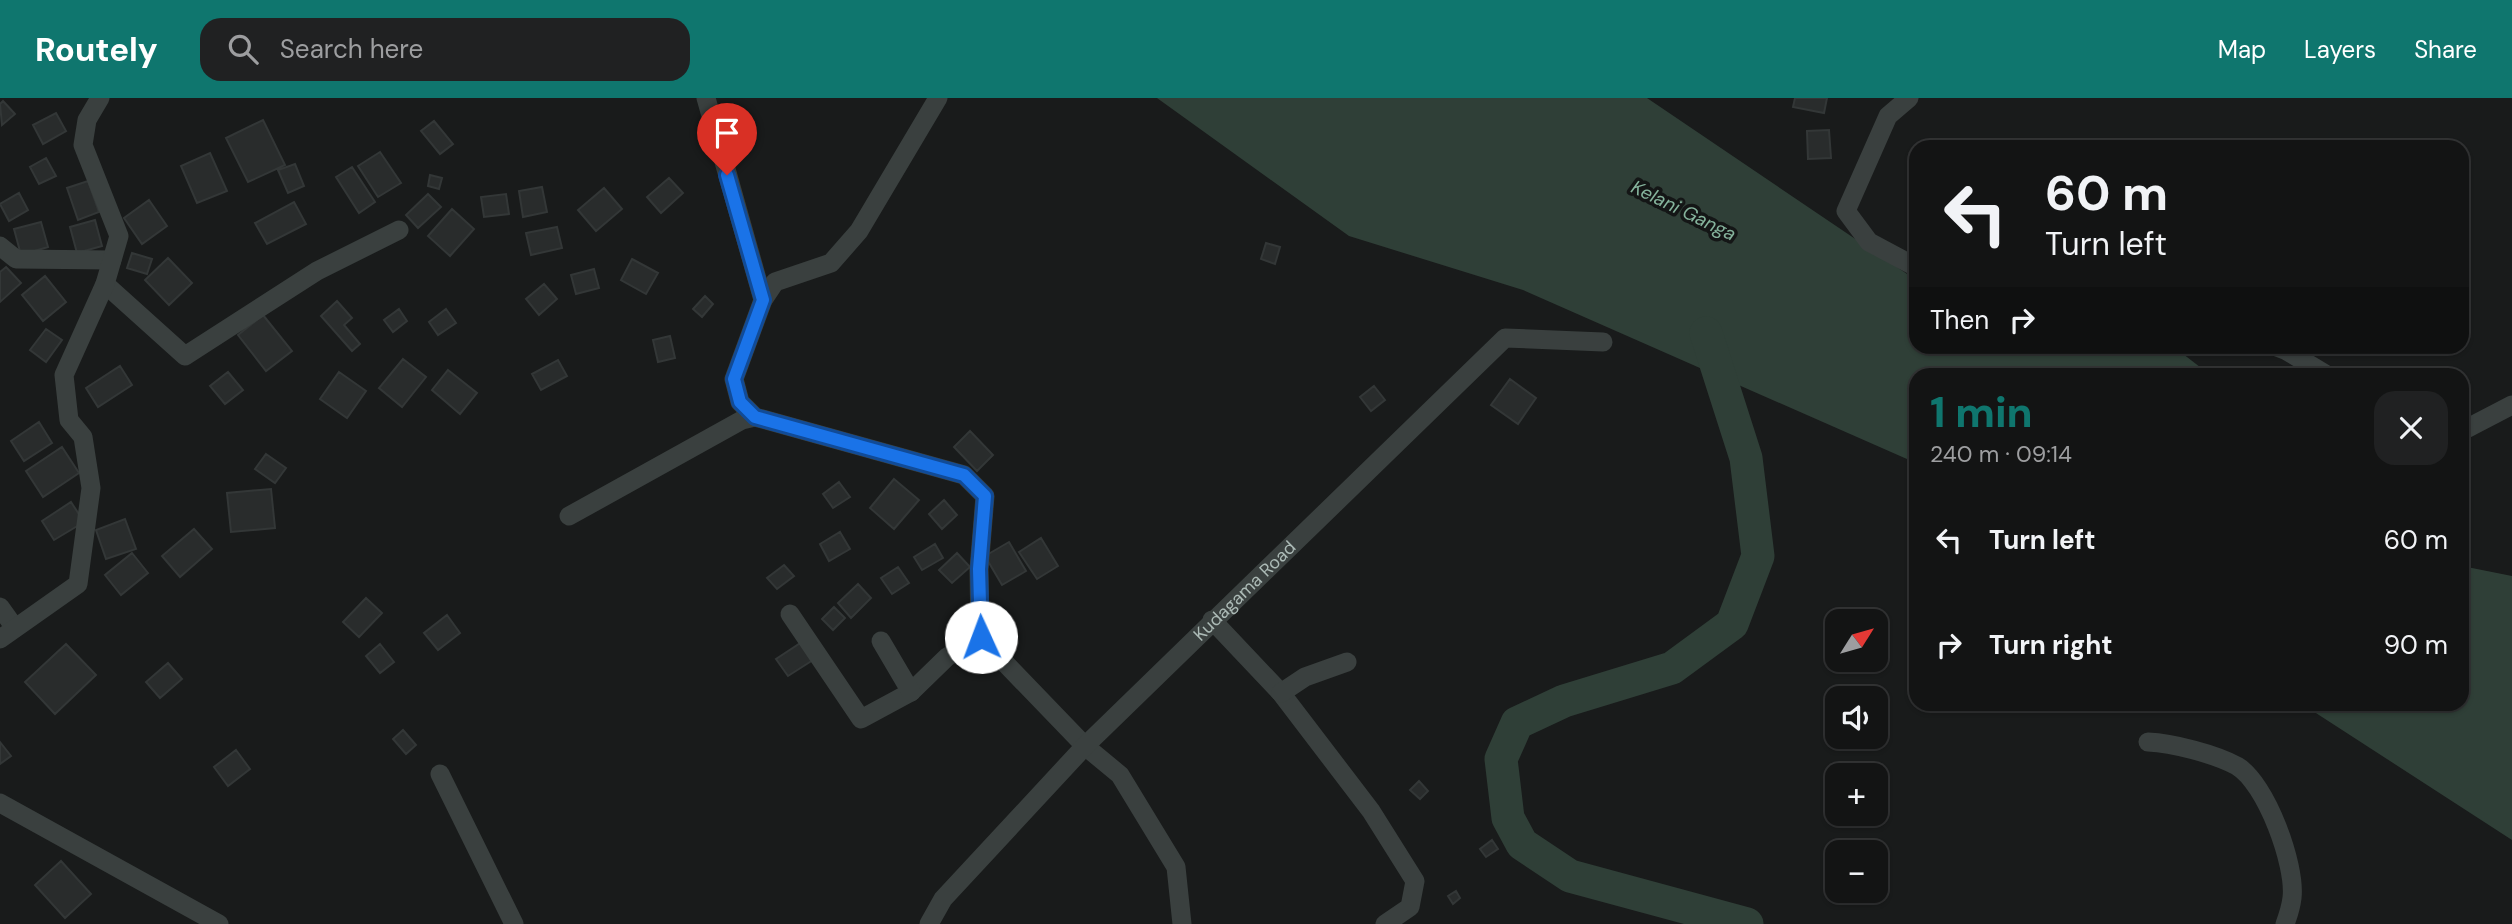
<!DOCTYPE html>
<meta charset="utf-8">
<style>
:root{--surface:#131414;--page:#202122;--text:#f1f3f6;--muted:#9d9ea0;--line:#323334;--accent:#0f766e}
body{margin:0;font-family:"DM Sans",sans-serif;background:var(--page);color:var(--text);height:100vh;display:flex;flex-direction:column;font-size:26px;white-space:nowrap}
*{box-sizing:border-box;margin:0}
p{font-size:23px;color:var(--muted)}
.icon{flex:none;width:38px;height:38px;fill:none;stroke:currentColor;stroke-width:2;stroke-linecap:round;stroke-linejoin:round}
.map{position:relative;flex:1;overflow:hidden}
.drawer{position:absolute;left:1909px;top:270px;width:560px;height:343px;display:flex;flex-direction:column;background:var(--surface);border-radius:21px;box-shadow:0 2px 5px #0004,0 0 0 2px var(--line)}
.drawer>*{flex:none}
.top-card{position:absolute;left:1909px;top:42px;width:560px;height:214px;border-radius:21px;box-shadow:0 2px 5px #0004,0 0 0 2px var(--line);background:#131414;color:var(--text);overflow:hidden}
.needle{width:46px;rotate:53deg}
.fabs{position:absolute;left:1825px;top:511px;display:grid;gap:14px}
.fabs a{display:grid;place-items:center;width:63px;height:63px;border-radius:14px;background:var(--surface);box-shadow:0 2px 5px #0004,0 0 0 2px var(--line);font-size:35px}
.pin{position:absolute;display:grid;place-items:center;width:60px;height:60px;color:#fff;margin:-72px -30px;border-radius:50% 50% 50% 0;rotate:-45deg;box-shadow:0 0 7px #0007}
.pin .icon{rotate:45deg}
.me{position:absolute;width:77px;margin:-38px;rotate:358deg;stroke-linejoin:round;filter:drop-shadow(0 0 5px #0008)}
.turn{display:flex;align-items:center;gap:24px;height:147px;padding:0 21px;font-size:32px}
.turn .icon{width:91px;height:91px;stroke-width:2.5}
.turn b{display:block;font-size:49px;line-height:60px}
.then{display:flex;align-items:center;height:66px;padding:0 21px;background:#0003;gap:14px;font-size:26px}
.round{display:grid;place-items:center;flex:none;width:74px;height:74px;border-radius:21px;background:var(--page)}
.overview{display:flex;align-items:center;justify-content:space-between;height:119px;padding:0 21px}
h1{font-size:42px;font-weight:800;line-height:52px;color:var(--accent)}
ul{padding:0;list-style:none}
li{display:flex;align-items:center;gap:21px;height:105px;padding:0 21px}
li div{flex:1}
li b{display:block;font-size:26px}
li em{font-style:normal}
header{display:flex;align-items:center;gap:42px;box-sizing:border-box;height:98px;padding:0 35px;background:var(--accent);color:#fff}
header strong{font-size:33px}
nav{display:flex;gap:38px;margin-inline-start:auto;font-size:24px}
.search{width:490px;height:63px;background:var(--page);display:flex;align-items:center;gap:18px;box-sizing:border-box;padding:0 24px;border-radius:21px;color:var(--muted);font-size:26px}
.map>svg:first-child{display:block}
.water{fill:#2f3f37}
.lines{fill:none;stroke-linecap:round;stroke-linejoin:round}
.river{stroke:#2f3f37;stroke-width:33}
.building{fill:#292c2c;stroke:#333737;stroke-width:2}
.minor{stroke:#3a403f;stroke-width:19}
.route-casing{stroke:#114b97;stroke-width:18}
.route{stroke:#1a73e8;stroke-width:12}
.labels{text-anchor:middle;stroke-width:7;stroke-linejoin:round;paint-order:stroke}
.street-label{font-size:18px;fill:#acbab6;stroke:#141616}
.water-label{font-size:19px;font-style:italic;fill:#85b39c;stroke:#141616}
</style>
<header>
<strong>Routely</strong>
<div class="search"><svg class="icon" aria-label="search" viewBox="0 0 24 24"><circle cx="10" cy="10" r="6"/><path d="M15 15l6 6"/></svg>Search here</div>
<nav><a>Map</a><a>Layers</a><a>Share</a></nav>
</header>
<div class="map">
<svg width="2512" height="826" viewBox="0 0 2512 826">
<rect width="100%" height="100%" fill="#191b1b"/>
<path class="water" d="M1157 0H1647L1916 182V248L2174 249 2209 276H1916V365L1523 192 1349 138Z
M2462 468 2512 478V742L2302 606H2462Z"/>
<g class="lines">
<path class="river" d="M1706 235 1746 360 1758 458 1732 526 1672 570 1564 603 1517 625 1501 661 1508 720 1522 746 1570 778 1747 826"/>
</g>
<path class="building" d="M1795 0H1827L1824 15 1793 9Z
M3 3 15 16 2 27 0 6Z
M56 15 66 33 43 46 33 27Z
M263 22 285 67 248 84 226 40Z
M434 23 453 46 440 56 421 33Z
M1829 32 1831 60 1808 61 1807 33Z
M380 54 401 85 378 99 358 68Z
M210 55 227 93 197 105 181 68Z
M46 60 56 78 39 86 30 69Z
M295 66 304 88 288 95 278 72Z
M352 69 375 104 359 115 336 79Z
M430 77 442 80 439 91 428 88Z
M669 80 683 95 661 115 647 99Z
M88 83 99 114 78 122 67 90Z
M542 89 547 114 523 119 519 93Z
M604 90 622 111 596 133 578 112Z
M19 95 28 112 9 123 0 106Z
M428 96 441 109 418 130 406 117Z
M506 96 509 116 484 119 481 99Z
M149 102 167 128 142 146 124 120Z
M294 104 306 126 267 146 255 125Z
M452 111 474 131 450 158 428 138Z
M95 122 102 148 77 155 70 129Z
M41 124 48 149 21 157 14 131Z
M557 129 562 150 531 157 526 135Z
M1266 145 1280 149 1275 166 1261 161Z
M132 155 152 161 147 176 127 170Z
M168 160 192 185 169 207 145 182Z
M632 161 658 175 646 196 621 182Z
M6 169 21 185 0 204V174Z
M594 171 599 190 576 196 571 177Z
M45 178 66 204 43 223 22 197Z
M544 186 557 201 539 217 526 201Z
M705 198 713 206 702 219 693 211Z
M337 203 352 220 344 227 360 246 352 253 321 218Z
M399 211 407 223 393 234 384 222Z
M446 211 456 225 438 237 429 224Z
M263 217 292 253 266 273 238 237Z
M46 231 62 242 46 264 30 252Z
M670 238 675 260 658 264 653 242Z
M403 261 426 279 402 309 379 290Z
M558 262 567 278 541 292 532 276Z
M120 268 132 287 98 309 86 290Z
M448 272 477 295 460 316 432 292Z
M228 274 243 292 225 306 210 288Z
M339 274 366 293 347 320 320 301Z
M1510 281 1536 300 1518 326 1491 307Z
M1374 288 1385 302 1371 313 1360 299Z
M39 324 52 345 24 363 11 343Z
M970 333 993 357 977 373 954 349Z
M62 349 79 375 43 399 26 373Z
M266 356 286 370 275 385 255 371Z
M894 381 919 402 894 431 870 410Z
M839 384 850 399 833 410 823 396Z
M271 391 275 430 231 434 227 395Z
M944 402 957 417 942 431 929 416Z
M71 404 84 424 54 442 42 423Z
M125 421 136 451 106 461 96 432Z
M194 431 212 451 180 479 162 458Z
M840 434 850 451 829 463 820 446Z
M1041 440 1058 468 1037 481 1019 454Z
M1009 444 1026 473 1002 487 985 458Z
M935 446 943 460 922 472 914 459Z
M132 455 148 475 121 497 105 477Z
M957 455 970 469 952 485 939 472Z
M784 467 794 478 777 491 767 480Z
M898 469 909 485 892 496 881 480Z
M858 486 871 500 851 520 838 505Z
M366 500 382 515 359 539 343 524Z
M834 509 845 520 833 532 822 521Z
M447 517 460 535 438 552 424 535Z
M802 544 813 562 788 578 776 561Z
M66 546 96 577 55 616 25 584Z
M380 546 394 564 380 575 366 558Z
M168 565 182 581 160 600 146 584Z
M403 632 416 647 406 656 393 641Z
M0 644 11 658 0 666Z
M236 652 250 671 228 688 214 669Z
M1419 683 1428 693 1420 701 1410 692Z
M1492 742 1498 751 1486 759 1480 751Z
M61 763 91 796 65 820 35 787Z
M1456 793 1460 800 1453 806 1448 798Z"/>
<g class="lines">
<g class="minor">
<path d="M706 0 763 202"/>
<path d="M938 0 859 133 831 165 775 184 763 202 734 281 740 304 755 319 964 377 985 398 979 471 980 539 1085 648 1120 677 1176 769 1182 826"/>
<path d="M1909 0 1888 18 1846 113 1869 144 1916 169"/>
<path d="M0 148 16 161 112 162"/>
<path d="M105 186 185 258 317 173 399 132"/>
<path d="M2274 248 2287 253 2325 276"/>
<path d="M2462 333 2512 307"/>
<path d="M569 418 742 322 755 319"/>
<path d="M0 509 15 530"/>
<path d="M790 516 861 621 911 594 947 559 980 539"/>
<path d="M1212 522 1281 595 1371 713 1415 783 1410 809 1385 826"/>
<path d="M0 541 78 486 91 390 83 339 69 322 64 277 105 186 119 138 83 47 87 22 100 0"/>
<path d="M881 543 911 594"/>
<path d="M1281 595 1305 579 1347 564"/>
<path d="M2148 644C2172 645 2215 656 2237 668 2266 685 2296 767 2292 800 2291 808 2288 818 2285 826"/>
<path d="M440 676 514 826"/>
<path d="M0 705 219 826"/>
<path id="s1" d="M929 826 943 801 1085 648 1505 240 1603 244"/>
</g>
</g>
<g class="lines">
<defs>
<path id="route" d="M727 77 763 202 734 281 740 304 755 319 964 377 985 398 979 471 981 539"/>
</defs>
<use href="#route" class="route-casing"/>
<use href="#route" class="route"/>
</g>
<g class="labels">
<g class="street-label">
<text dy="6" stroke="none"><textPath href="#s1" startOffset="460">Kudagama Road</textPath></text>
</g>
<g class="water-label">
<text transform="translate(1684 112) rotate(26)" y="7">Kelani Ganga</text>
</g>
</g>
</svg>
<div class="fabs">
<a><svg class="needle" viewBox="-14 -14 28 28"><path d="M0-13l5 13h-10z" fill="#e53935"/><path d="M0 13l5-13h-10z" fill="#9d9ea0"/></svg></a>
<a><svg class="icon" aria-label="sound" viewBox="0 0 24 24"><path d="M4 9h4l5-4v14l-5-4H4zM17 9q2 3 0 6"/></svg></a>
<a>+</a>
<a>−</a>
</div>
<div class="pin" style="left:727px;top:77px;background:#d93025"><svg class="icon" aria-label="arrive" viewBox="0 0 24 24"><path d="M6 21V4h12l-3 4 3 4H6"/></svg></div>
<svg class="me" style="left:981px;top:539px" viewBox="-20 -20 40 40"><circle r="19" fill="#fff"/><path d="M0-13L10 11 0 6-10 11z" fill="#1a73e8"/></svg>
<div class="top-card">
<div class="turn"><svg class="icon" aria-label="left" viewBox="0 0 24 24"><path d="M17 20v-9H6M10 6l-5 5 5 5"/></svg><div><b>60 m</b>Turn left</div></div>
<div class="then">Then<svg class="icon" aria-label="right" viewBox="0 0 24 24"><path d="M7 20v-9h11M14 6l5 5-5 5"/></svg></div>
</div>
<section class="drawer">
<div class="overview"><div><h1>1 min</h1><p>240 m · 09:14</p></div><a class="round"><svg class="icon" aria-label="close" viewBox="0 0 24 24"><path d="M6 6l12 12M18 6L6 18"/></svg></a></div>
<ul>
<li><svg class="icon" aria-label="left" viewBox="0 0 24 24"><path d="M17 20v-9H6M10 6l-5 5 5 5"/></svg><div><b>Turn left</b></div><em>60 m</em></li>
<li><svg class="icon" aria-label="right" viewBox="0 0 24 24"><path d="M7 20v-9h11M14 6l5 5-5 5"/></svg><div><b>Turn right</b></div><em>90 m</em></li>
</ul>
</section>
</div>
